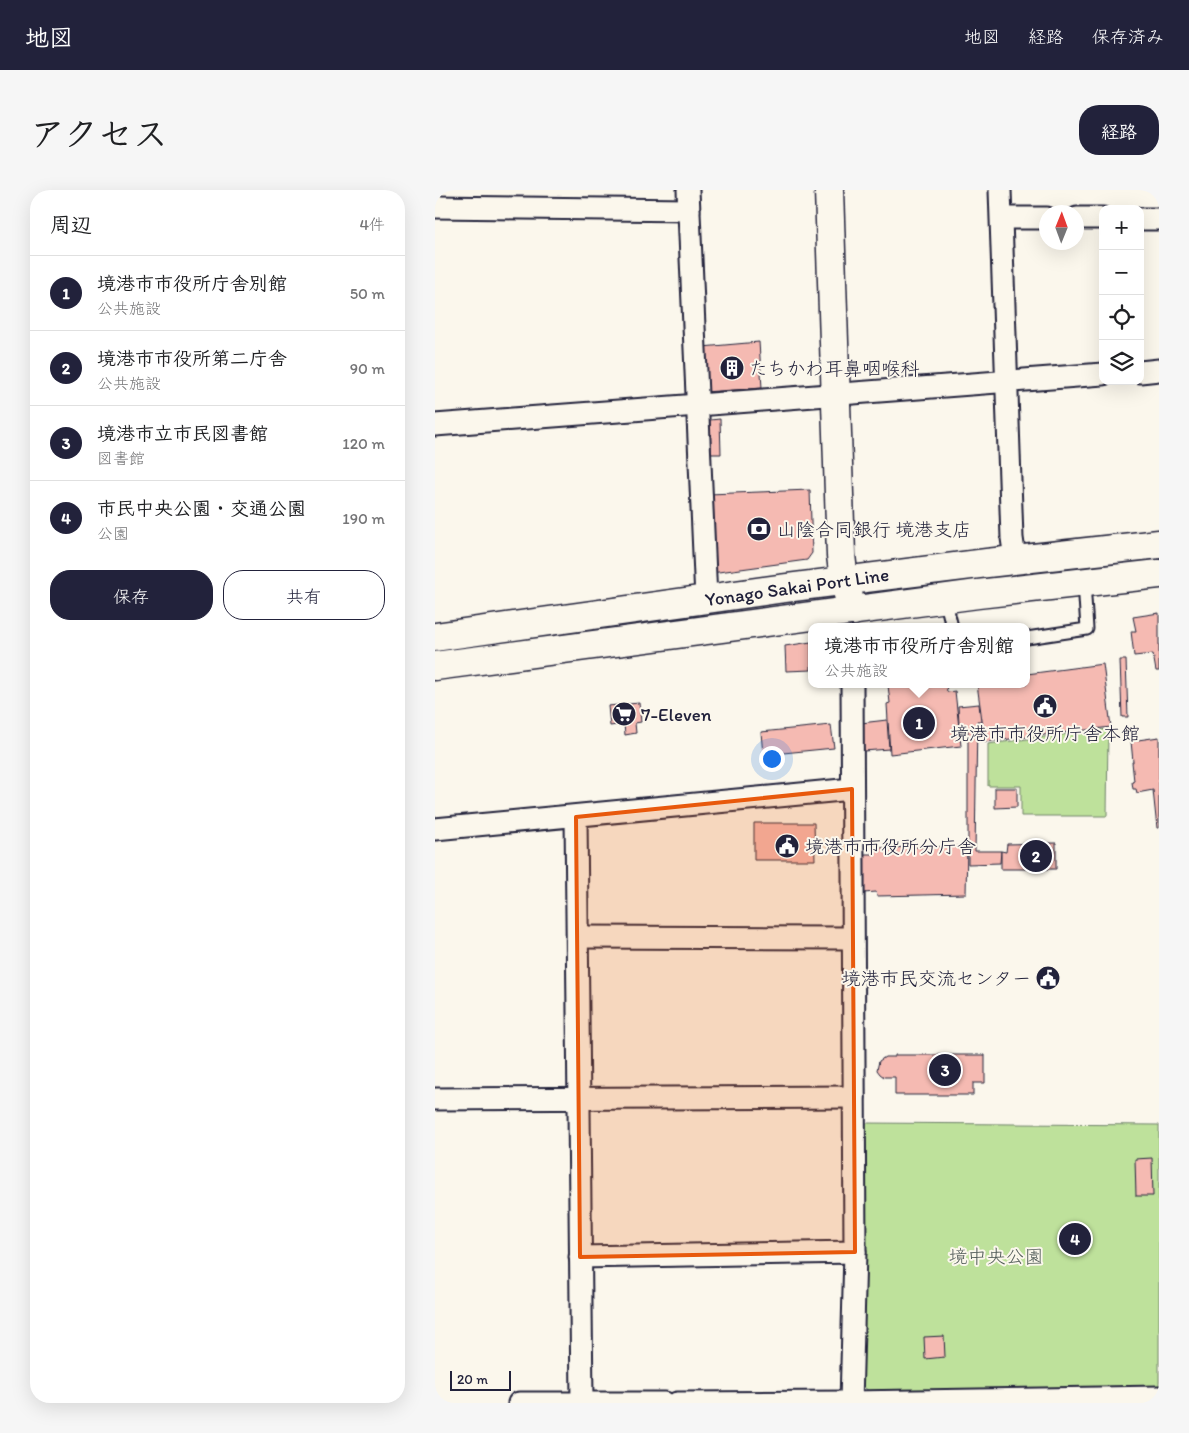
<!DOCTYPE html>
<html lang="ja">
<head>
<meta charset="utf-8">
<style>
	body { margin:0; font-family:Itim,"Klee One",sans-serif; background:#f6f6f6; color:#202124 }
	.controls { position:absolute; right:15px; top:15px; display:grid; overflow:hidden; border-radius:10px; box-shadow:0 5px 20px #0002 }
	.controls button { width:45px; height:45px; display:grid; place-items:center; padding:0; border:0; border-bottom:1px solid #e0e0e0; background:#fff; color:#202124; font:25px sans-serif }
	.compass { position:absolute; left:604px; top:15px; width:45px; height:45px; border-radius:50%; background:#fff; box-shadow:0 5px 20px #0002; rotate:1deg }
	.scale { position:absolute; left:15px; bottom:12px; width:61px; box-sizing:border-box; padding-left:5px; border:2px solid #22223b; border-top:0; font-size:14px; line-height:18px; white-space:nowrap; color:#22223b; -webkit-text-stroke:4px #fbf7ec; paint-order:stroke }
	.you { position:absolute; left:336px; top:568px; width:18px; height:18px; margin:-12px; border:4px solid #fff; border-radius:50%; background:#1a73e8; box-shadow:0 0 0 8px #1a73e833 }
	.badge { display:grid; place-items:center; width:32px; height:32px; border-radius:50%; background:#22223b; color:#fff; font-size:16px; font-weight:700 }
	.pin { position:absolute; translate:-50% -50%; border:2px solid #fff; box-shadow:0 1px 5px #0006 }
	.popup { position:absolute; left:373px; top:433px; width:222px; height:65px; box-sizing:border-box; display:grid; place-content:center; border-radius:10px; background:#fff; filter:drop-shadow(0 1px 4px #0005); font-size:16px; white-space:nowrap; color:#757577 }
	.popup b { font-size:19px; color:#202124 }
	.popup::after { content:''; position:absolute; left:50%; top:100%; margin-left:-10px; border:10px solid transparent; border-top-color:#fff }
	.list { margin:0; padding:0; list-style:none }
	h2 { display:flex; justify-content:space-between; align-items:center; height:65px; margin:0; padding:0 20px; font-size:21px }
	h2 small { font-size:16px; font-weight:400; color:#757577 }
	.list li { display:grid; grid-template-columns:32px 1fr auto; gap:15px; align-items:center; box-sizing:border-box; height:75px; padding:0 20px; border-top:1px solid #e0e0e0 }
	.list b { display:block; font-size:19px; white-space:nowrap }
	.list p { margin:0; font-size:16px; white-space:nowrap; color:#757577 }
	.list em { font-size:16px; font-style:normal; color:#757577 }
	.actions { display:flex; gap:10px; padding:15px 20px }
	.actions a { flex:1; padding:11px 0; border:1px solid #22223b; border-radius:20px; text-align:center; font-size:18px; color:#22223b }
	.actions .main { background:#22223b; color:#fff }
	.icon { flex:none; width:28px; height:28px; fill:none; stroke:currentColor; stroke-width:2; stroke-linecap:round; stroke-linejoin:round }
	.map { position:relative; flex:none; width:724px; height:1213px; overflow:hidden; border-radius:20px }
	header { display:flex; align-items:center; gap:30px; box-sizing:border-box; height:70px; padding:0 25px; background:#22223b; color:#fff }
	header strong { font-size:24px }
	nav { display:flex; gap:28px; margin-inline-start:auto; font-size:18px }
	.intro { display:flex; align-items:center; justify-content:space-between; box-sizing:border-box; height:120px; padding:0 30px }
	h1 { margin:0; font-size:35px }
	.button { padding:12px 22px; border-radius:20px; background:#22223b; color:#fff; font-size:18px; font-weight:700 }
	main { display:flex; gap:30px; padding:0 30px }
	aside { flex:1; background:#fff; border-radius:20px; box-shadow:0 5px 20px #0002 }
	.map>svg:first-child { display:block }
	.green { fill:#bee19b; stroke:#70826b }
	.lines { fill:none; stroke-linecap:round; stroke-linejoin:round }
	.stream { stroke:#6393a6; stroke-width:6 }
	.building { fill:#f5bab2; stroke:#22223b }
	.lane-casing { stroke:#22223b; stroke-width:15 }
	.street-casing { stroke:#22223b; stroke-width:25 }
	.secondary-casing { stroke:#22223b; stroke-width:31 }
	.primary-casing { stroke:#22223b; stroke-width:31 }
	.lane { stroke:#fbf7ec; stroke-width:11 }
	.street { stroke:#fbf7ec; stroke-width:21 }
	.secondary { stroke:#fbf7ec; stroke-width:28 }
	.primary { stroke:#fbf7ec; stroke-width:28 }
	.marked { fill:#e8590c; fill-opacity:0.2; stroke:#e8590c; stroke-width:4; stroke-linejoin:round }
	.labels { text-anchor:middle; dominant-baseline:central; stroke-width:4; stroke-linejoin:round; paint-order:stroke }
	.poi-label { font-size:19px; fill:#22223b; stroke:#fbf7ec; text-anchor:start }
	.street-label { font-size:19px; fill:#22223b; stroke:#fbf7ec }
	.park-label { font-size:19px; fill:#515b58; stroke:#fbf7ec }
</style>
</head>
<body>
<header>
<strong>地図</strong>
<nav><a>地図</a><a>経路</a><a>保存済み</a></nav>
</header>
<div class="intro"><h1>アクセス</h1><a class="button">経路</a></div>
<main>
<aside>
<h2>周辺<small>4件</small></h2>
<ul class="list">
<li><span class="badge">1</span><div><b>境港市市役所庁舎別館</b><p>公共施設</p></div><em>50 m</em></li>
<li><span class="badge">2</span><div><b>境港市市役所第二庁舎</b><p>公共施設</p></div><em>90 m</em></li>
<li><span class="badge">3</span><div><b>境港市立市民図書館</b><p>図書館</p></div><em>120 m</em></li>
<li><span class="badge">4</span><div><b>市民中央公園・交通公園</b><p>公園</p></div><em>190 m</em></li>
</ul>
<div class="actions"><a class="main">保存</a><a>共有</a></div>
</aside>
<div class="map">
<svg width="724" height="1213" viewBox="0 0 724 1213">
	<rect width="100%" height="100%" fill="#fbf7ec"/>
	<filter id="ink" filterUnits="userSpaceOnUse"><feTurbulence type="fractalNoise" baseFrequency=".02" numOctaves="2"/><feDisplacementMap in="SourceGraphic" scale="10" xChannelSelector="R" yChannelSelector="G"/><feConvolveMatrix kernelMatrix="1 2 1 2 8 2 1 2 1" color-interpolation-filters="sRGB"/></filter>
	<g filter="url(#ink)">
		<g class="green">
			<path d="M673 539 672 626H586V596H553V554Z"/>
			<path d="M429 933 724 935V1196L434 1201 426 1195Z"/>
		</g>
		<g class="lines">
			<path class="stream" d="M168 438 256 427"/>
		</g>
		<g class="building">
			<path d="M324 152 327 198 269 202 267 157Z"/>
			<path d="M285 229 286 264H276L275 230Z"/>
			<path d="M375 300 377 363 372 370 276 383 274 304Z"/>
			<path d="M724 423V481H721L718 464 699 466 696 441H701L698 427Z"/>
			<path d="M376 452V480L351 481 350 456Z"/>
			<path d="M685 470H691L693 527H687Z"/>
			<path d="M668 474 676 537 550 552 542 494H592V484Z"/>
			<path d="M464 494H511L512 502 520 501 526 556 455 564 452 514 455 513 453 495Z"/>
			<path d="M204 513 206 532 200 533 201 543 190 545 189 534 175 536 173 516Z"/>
			<path d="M544 514 546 531H542L540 661H566L565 673 533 674V540L527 533H524L523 516Z"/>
			<path d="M452 530 454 559 429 561 426 533Z"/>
			<path d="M396 535 399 558 328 565 326 542Z"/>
			<path d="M724 547V638H722L718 600 702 603 701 599H698L697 592 699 591 697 572H698L696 551Z"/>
			<path d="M560 598H582V617L560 618Z"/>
			<path d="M319 633H379L380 670H319Z"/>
			<path d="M621 653V679H566V661L571 662 572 654Z"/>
			<path d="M532 656 531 704 442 706 441 702 429 703V664H440V658Z"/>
			<path d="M460 865H550V893H538V905H460V887H449L445 884 442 880 444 871 450 867H460Z"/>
			<path d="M717 968 718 1006H701L700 969Z"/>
			<path d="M509 1146 510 1167 490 1169 489 1147Z"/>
		</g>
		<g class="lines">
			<defs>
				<g id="lane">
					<path d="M510 408 517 437"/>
					<path d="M592 448 652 439 649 392"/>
				</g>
				<g id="street">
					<path d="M253 0 271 409"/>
					<path d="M565 0 577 348 580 369"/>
					<path d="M0 17 254 20"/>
					<path d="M567 28H612"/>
					<path d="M642 28H668"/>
					<path d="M705 29H724"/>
					<path d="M705 182 724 180"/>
					<path d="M0 235 668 184"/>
					<path d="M141 627 147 1212"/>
					<path d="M0 639 417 599"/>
					<path d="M143 747 417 748"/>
					<path d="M0 909 419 907"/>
					<path d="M145 1067 420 1062"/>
					<path d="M84 1213H230"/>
					<path d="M242 1213 416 1212 724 1207"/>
					<path d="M416 1213 420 1062 417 494"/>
				</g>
				<path id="secondary" d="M394 0 406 365 409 391 418 421"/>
				<g id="primary">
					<path d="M0 447 343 399 552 373 724 354"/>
					<path d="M0 476 543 404 724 384"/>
				</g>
			</defs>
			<use href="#lane" class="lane-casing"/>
			<use href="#street" class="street-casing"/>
			<use href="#secondary" class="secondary-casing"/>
			<use href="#primary" class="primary-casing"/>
			<use href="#lane" class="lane"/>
			<use href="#street" class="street"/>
			<use href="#secondary" class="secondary"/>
			<use href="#primary" class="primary"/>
		</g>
	</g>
	<path class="marked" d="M417 599 420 1062 145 1067 141 627Z"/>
	<defs>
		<symbol id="building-disc" viewBox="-11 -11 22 22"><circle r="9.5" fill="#22223b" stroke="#fbf7ec"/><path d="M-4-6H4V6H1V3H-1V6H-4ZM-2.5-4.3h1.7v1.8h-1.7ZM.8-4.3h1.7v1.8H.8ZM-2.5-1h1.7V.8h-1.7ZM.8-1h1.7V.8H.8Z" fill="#fff"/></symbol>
		<symbol id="bank-disc" viewBox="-11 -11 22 22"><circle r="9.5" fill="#22223b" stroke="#fbf7ec"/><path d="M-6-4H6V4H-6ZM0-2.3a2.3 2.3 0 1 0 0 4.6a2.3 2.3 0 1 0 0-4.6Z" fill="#fff"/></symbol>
		<symbol id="civic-disc" viewBox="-11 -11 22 22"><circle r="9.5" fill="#22223b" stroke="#fbf7ec"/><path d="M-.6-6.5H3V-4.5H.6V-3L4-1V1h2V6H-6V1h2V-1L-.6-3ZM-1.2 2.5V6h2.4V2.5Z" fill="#fff"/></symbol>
		<symbol id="supermarket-disc" viewBox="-11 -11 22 22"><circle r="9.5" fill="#22223b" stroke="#fbf7ec"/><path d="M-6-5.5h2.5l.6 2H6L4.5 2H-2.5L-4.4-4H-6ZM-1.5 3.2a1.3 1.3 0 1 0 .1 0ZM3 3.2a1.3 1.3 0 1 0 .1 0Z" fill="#fff"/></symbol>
	</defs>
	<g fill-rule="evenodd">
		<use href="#building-disc" x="283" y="164" width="28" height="28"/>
		<use href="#bank-disc" x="310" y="325" width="28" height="28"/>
		<use href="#civic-disc" x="596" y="502" width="28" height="28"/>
		<use href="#supermarket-disc" x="175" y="510" width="28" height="28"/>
		<use href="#civic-disc" x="338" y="642" width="28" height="28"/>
		<use href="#civic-disc" x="599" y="774" width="28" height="28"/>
	</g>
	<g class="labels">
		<g class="poi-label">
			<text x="314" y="178">たちかわ耳鼻咽喉科</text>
			<text x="342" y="339">山陰合同銀行 境港支店</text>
			<text x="206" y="524">7-Eleven</text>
			<text x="610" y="543" text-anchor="middle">境港市市役所庁舎本館</text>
			<text x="370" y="656">境港市市役所分庁舎</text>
			<text x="596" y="788" text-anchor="end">境港市民交流センター</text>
		</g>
		<g class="street-label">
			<text transform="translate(362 397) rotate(-8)">Yonago Sakai Port Line</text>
		</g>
		<g class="park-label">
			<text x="561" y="1066">境中央公園</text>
		</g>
	</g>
</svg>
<div class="controls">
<button>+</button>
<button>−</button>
<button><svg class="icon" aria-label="locate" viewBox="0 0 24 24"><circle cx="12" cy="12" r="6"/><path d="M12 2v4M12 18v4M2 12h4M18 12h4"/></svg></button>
<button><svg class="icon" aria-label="layers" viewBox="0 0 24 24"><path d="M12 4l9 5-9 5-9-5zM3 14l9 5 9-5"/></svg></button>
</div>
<svg class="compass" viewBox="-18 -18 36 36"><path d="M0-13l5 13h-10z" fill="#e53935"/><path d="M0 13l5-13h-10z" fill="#757577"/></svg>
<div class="scale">20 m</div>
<div class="you"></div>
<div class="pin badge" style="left:484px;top:533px">1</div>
<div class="popup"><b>境港市市役所庁舎別館</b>公共施設</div>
<div class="pin badge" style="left:601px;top:666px">2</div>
<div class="pin badge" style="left:510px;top:880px">3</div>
<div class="pin badge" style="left:640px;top:1049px">4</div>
</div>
</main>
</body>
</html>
